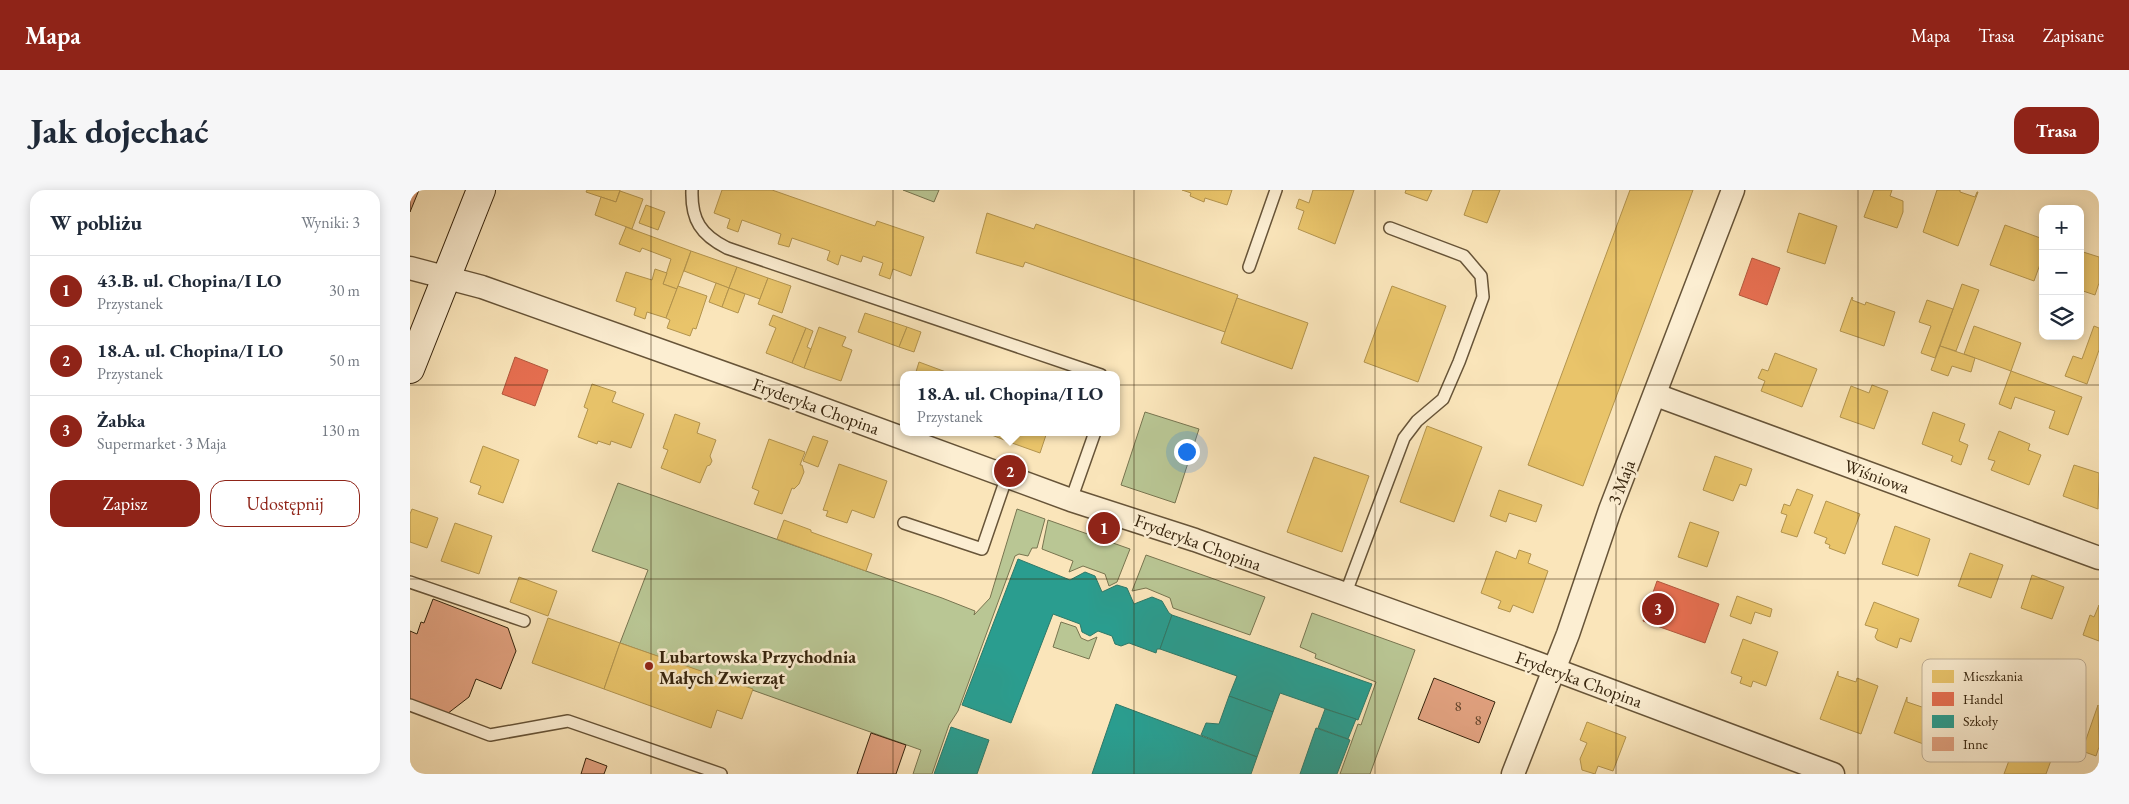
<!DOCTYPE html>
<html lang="pl">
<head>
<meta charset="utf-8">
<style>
	body { margin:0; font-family:"EB Garamond",serif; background:#f6f6f7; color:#1f2937 }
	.controls { position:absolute; right:15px; top:15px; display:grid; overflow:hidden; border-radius:10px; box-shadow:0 2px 12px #0003 }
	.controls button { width:45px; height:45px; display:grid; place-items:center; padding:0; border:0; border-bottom:1px solid #e0e1e3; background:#fff; color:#1f2937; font:25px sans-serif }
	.you { position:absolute; left:776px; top:261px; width:18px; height:18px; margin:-12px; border:4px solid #fff; border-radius:50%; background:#1a73e8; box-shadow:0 0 0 8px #1a73e833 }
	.badge { display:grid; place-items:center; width:32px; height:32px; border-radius:50%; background:#8f2418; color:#fff; font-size:16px; font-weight:700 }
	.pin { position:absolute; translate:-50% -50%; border:2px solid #fff; box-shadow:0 1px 5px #0006 }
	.popup { position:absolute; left:490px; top:181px; width:220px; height:65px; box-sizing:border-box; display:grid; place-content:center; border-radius:10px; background:#fff; filter:drop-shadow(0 1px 4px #0005); font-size:16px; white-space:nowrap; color:#747a83 }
	.popup b { font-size:19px; color:#1f2937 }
	.popup::after { content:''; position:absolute; left:50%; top:100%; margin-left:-10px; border:10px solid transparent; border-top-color:#fff }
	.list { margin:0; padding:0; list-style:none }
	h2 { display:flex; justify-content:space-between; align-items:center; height:65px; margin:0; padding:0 20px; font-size:21px }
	h2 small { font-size:16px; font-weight:400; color:#747a83 }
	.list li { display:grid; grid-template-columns:32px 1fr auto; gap:15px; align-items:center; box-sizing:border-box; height:70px; padding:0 20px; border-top:1px solid #e0e1e3 }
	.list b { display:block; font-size:19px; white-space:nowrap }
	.list p { margin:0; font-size:16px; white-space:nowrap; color:#747a83 }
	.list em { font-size:16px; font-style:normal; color:#747a83 }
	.actions { display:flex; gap:10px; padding:15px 20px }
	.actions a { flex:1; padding:11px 0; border:1px solid #8f2418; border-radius:15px; text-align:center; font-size:18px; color:#8f2418 }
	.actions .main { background:#8f2418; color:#fff }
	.icon { flex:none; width:28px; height:28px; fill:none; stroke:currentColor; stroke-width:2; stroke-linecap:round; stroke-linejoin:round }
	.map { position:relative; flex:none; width:1689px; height:584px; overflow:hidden; border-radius:15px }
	header { display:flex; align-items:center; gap:30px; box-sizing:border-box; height:70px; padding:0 25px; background:#8f2418; color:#fff }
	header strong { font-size:24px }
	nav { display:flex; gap:28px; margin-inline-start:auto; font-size:18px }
	.intro { display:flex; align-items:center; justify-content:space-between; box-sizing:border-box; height:120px; padding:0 30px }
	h1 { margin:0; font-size:35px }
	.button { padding:12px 22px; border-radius:15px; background:#8f2418; color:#fff; font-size:18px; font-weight:700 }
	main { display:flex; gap:30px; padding:0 30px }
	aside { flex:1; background:#fff; border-radius:15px; box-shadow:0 2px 12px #0003 }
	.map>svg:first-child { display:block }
	.green { fill:#b9c694; stroke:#787550 }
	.homes { fill:#e9c46a; stroke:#b3944e }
	.shops { fill:#e76f51; stroke:#b2583d }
	.schools { fill:#2a9d8f; stroke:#2e7968 }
	.building { fill:#e1a17f; stroke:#36240d }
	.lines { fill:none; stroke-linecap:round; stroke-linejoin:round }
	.service-casing { stroke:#675438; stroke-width:14 }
	.minor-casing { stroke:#675438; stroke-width:25 }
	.secondary-casing { stroke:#36240d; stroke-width:30 }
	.service { stroke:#fceed2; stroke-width:11 }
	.minor { stroke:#fceed2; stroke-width:22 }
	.secondary { stroke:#fceed2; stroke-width:28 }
	.grid { fill:none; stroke:#36240d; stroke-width:1; stroke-opacity:0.55 }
	.poi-dot { fill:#8f2418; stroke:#fceed2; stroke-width:2 }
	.labels { text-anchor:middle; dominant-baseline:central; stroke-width:5; stroke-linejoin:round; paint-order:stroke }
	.number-label { font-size:15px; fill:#61432a }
	.street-label { font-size:18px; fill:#36240d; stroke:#fceed2 }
	.poi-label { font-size:18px; font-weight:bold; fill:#36240d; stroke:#fceed2; text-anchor:start }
	.key { fill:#fceed2; stroke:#c1b197; stroke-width:1 }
	.key-label { font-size:14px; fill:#36240d }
</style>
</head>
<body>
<header>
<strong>Mapa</strong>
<nav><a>Mapa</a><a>Trasa</a><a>Zapisane</a></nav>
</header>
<div class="intro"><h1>Jak dojechać</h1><a class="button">Trasa</a></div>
<main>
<aside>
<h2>W pobliżu<small>Wyniki: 3</small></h2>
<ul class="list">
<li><span class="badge">1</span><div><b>43.B. ul. Chopina/I LO</b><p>Przystanek</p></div><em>30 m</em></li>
<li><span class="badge">2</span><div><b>18.A. ul. Chopina/I LO</b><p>Przystanek</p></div><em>50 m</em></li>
<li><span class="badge">3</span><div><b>Żabka</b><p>Supermarket · 3 Maja</p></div><em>130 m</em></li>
</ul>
<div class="actions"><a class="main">Zapisz</a><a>Udostępnij</a></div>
</aside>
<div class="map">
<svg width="1689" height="584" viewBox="0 0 1689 584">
	<rect width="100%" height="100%" fill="#fae5ba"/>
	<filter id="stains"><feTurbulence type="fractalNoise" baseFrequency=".004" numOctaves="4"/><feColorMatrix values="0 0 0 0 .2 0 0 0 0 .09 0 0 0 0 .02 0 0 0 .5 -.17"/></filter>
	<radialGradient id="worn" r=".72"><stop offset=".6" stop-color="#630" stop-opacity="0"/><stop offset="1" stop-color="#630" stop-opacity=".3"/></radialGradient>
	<g class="green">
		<path d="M493 0H529L524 12Z"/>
		<path d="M735 222 789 239 765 313 711 295Z"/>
		<path d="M208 293 532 408 565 421 564 425 580 408 607 319 635 329 627 358H622L618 366 609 364 605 366 548 521 539 535 522 584H503L511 560 210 453 238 380 182 361Z"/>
		<path d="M638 330 720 359 707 392 699 396 695 384 673 376 659 382 663 371 632 359Z"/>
		<path d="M736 365 855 407 840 445 763 418 760 408 736 398 722 401Z"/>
		<path d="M902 423 1005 460 960 584H930L948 534 951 535 966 492 905 468 906 464 890 457Z"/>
		<path d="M651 432 666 437 671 448 678 451 687 447 679 469 643 457Z"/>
	</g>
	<g class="homes">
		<path d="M177 0H210L206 12 176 2Z"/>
		<path d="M312 0H362L465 36 467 31 514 47 501 86 483 79 480 89 469 85 473 73 453 66 451 72 431 65 428 75 417 70 420 61 382 48 379 57 368 54 371 44 332 30 328 42 317 38 320 29 304 23Z"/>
		<path d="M772 0H822L817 15 795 8 794 12 780 6 781 3Z"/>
		<path d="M903 0H944L925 54 888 39 894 21 886 18 889 9 899 13Z"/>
		<path d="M996 0H1022L1017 11 995 3Z"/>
		<path d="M1063 0H1090L1077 33 1054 25Z"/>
		<path d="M1220 0H1283L1173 296 1118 275Z"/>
		<path d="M1464 0H1482L1480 6 1493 11V22L1487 38 1454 27Z"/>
		<path d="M1527 0H1550V2L1565 7 1567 2H1568L1548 56 1513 42Z"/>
		<path d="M210 1 233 9 222 39 185 25 191 7 206 12Z"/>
		<path d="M236 15 255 22 248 40 229 33Z"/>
		<path d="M577 23 624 39 626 34 828 105 815 142 615 72 613 77 566 63Z"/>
		<path d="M1389 23 1427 36 1415 74 1377 62Z"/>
		<path d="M1595 35 1633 49V66L1624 91 1580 75Z"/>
		<path d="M216 37 281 61 267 99 253 94 261 69 232 58 230 62 209 54Z"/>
		<path d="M281 61 327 77 319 98 274 81Z"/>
		<path d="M1670 61 1689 67V93L1685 105 1670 100Z"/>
		<path d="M327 77 358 88 350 109 319 98Z"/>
		<path d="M245 79 257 83 253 94 267 99 256 128 237 122 235 129 224 125 226 118 206 111 216 82 242 90Z"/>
		<path d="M358 88 381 96 372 123 348 114Z"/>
		<path d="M306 93 319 98 312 117 299 112Z"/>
		<path d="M1552 94 1569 100 1546 161 1530 156Z"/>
		<path d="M268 96 297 106 286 139 283 138 280 146 257 138 260 130 256 128Z"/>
		<path d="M982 96 1036 116 1008 192 954 172Z"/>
		<path d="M319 98 335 104 328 123 312 117Z"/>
		<path d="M1442 107 1443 108 1442 110 1455 115 1456 112 1485 122 1474 156 1430 141Z"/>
		<path d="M827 108 898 133 882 179 811 153Z"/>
		<path d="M1517 110 1543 119 1525 168 1511 163 1521 136 1509 132Z"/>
		<path d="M455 123 497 137 489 157 448 142Z"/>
		<path d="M363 125 396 138 382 173 356 163 366 138 359 135Z"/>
		<path d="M1564 136 1611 153 1601 181 1554 164Z"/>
		<path d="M1684 136 1689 138V160L1677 194 1655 186 1663 166 1672 169Z"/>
		<path d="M409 137 436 147 432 156 442 160 431 191 394 178Z"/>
		<path d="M497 137 511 142 504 162 489 157Z"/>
		<path d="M396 138 403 141 397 157 401 159 394 178 382 173Z"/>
		<path d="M1530 156 1565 168 1561 182 1542 176 1538 186 1521 180Z"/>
		<path d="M1365 163 1407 179 1392 217 1351 201 1355 191 1348 188 1352 179 1358 181Z"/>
		<path d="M509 172 544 185H505Z"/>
		<path d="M1601 181 1672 207 1658 245 1639 238 1645 221 1605 207 1601 219 1589 214Z"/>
		<path d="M182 194 206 202 202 212 234 224 221 258 201 251 200 255 188 251 187 254 168 247 178 219 174 217Z"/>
		<path d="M1462 195 1478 201 1464 239 1430 227 1441 196 1459 203Z"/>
		<path d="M1523 222 1555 234 1549 251 1558 255 1551 275 1541 271 1543 266 1512 254Z"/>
		<path d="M265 224 290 233 287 243 306 250 300 266 302 271 300 275 297 276 290 293 251 278 258 260 253 258Z"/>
		<path d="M1017 236 1072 257 1044 332 990 312Z"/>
		<path d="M1589 241 1620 254 1618 260 1631 265 1619 295 1581 280 1585 271 1578 269Z"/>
		<path d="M574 242H606L602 253Z"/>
		<path d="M606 242H637L630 263 602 253Z"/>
		<path d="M403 246 418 251 408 277 393 271Z"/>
		<path d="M359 249 395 262 390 275H392L394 282 389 294 384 299 382 298 372 324 344 314 349 301 342 298Z"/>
		<path d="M73 256 109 270 93 313 68 304 71 296 60 292Z"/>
		<path d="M1305 266 1342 279 1336 296 1330 294 1323 311 1293 300Z"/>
		<path d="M904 267 959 286 932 362 877 342Z"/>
		<path d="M429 274 477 291 464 328 442 320 437 333 416 326 418 321 413 320Z"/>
		<path d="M1664 275 1689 283 1688 319 1653 306Z"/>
		<path d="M1387 299 1403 305 1387 347 1371 342 1377 325 1371 323 1374 314 1380 316Z"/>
		<path d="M1089 300 1132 315 1126 332 1099 323 1096 332 1080 326Z"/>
		<path d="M1416 311 1450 324 1435 364 1419 358 1420 355 1415 353 1417 348 1404 343Z"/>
		<path d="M2 319 28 328 17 358 0 352V324Z"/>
		<path d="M374 330 401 340V342L462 364 456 381 367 349Z"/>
		<path d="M1280 332 1309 342 1297 377 1268 367Z"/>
		<path d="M45 333 82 346 69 384 31 371Z"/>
		<path d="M1485 336 1520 349 1508 386 1472 374Z"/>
		<path d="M1109 360 1121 364 1118 373 1138 381 1123 423 1103 415 1100 422 1088 418 1091 411 1071 403 1086 361 1106 369Z"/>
		<path d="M1560 363 1593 375 1581 408 1548 396Z"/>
		<path d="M1622 385 1654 397 1642 429 1611 418Z"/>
		<path d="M109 387 147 401 138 426 100 412Z"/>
		<path d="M1327 406 1362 419 1360 427 1345 422 1341 434 1320 426Z"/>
		<path d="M1464 412 1509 429 1501 452 1490 448 1487 458 1467 450 1465 447 1468 439 1455 435Z"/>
		<path d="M1689 415V451L1673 445 1680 425 1684 427Z"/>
		<path d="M138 428 210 453 194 499 122 473Z"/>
		<path d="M1333 449 1368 462 1356 496 1343 491 1341 497 1330 493 1332 487 1321 483Z"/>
		<path d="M210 453 343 499 332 529 307 520 301 538 194 499Z"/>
		<path d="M1428 481V486L1446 492 1447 488 1468 496 1451 544 1410 529Z"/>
		<path d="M1497 507V512L1515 518 1517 514 1538 522 1524 558 1484 543Z"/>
		<path d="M1688 515 1689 557 1686 566 1672 561Z"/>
		<path d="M1177 532 1216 547 1203 581 1188 576 1185 584 1172 580 1170 569 1177 553 1170 550Z"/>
		<path d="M1610 541 1647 554 1636 584H1594Z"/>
	</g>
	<g class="shops">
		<path d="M1342 68 1370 78 1357 115 1329 105Z"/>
		<path d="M105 167 138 180 125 216 92 204Z"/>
		<path d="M1247 391 1309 414 1295 453 1233 431Z"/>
	</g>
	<g class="schools">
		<path d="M608 369 660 390 675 382 685 386 692 402 707 395 717 398 724 414 742 407 752 411 759 423 762 425 750 459H747L746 463 719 453 711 456 705 454 702 446 688 441 680 446 672 442 670 434 643 424 601 533 552 515Z"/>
		<path d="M762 425 962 494 948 530 870 503 863 522 819 506 827 486 750 459Z"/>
		<path d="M819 506 863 522 847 567 791 545 796 533 809 534Z"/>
		<path d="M706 514 847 567 841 584H682Z"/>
		<path d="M915 519 946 529 938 549 908 538Z"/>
		<path d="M541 537 579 550 567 584H524Z"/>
		<path d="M906 538 940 550 927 584H890Z"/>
	</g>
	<g class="building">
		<path d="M0 0H9L0 22Z"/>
		<path d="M23 409 98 438 106 461 91 499 66 489 59 507 37 524 0 509V441L7 444 11 432 14 433Z"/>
		<path d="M1024 488 1085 512 1069 553 1008 529Z"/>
		<path d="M461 543 496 555 486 584H447Z"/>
		<path d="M176 568 197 576 194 584H171Z"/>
	</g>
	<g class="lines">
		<defs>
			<g id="service">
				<path d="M282 0C281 30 291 45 317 58L691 185"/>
				<path d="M839 77 866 0"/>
				<path d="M661 310 685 242"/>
				<path d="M494 333 572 359 597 286"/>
				<path d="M0 392 114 431"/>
				<path d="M935 405 994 248 1007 231 1033 209 1049 172 1073 107 1071 86 1054 66 980 38"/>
				<path d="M0 515 80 545 158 531 311 584"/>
			</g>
			<g id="minor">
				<path d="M0 78 72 97 367 202 661 310 785 350 1127 473 1423 584"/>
				<path d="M1246 205 1689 368"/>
				<path d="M1103 584 1158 444 1200 320 1323 0"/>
			</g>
			<path id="secondary" d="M0 179 71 0"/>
		</defs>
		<use href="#service" class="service-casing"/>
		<use href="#minor" class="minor-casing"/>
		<use href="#secondary" class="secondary-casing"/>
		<use href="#service" class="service"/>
		<use href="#minor" class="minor"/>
		<use href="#secondary" class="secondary"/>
	</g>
	<path class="grid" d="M241 0V584M483 0V584M724 0V584M965 0V584M1206 0V584M1448 0V584M0 195H1689M0 389H1689"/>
	<circle class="poi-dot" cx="239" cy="476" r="5"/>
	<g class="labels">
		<g class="number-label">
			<text x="1048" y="515">8</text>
			<text x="1068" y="529">8</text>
		</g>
		<g class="street-label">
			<text transform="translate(406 216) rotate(20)">Fryderyka Chopina</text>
			<text transform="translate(1467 286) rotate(20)">Wiśniowa</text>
			<text transform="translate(1211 292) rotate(-69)">3 Maja</text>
			<text transform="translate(788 352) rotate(20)">Fryderyka Chopina</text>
			<text transform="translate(1169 489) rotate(20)">Fryderyka Chopina</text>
		</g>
		<g class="poi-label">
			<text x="249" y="466">Lubartowska Przychodnia<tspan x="249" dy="21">Małych Zwierząt</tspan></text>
		</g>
	</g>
	<rect x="1512" y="469" width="164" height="103" rx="8" class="key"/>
	<rect x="1522" y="480" width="22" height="13" fill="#e9c46a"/>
	<rect x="1522" y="502" width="22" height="14" fill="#e76f51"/>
	<rect x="1522" y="525" width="22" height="13" fill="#2a9d8f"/>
	<rect x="1522" y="547" width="22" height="14" fill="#e1a17f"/>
	<g class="key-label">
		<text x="1553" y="491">Mieszkania</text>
		<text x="1553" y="514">Handel</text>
		<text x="1553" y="536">Szkoły</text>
		<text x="1553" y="559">Inne</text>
	</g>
	<rect width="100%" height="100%" filter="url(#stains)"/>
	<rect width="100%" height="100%" fill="url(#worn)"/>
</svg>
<div class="controls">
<button>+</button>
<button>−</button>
<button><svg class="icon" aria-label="layers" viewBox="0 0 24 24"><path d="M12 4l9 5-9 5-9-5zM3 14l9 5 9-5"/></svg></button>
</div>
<div class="you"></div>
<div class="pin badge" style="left:694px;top:338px">1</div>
<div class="pin badge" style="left:600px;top:281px">2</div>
<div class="popup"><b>18.A. ul. Chopina/I LO</b>Przystanek</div>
<div class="pin badge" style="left:1248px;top:419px">3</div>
</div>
</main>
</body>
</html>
